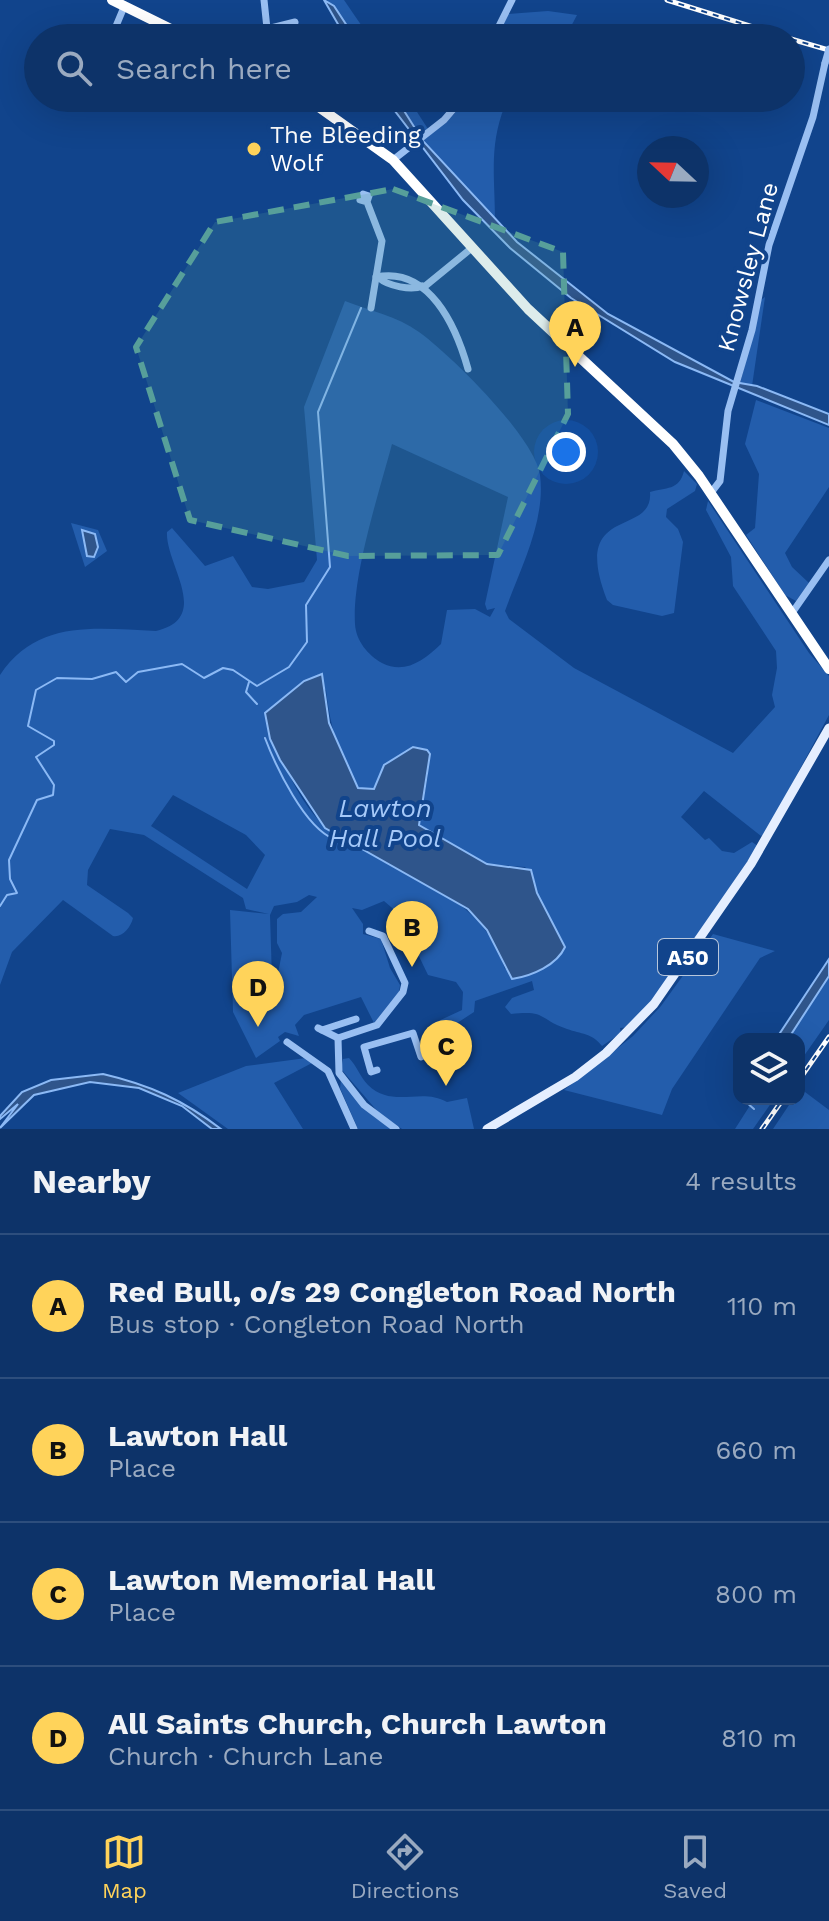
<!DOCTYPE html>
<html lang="en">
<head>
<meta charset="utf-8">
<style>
	body { margin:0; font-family:"Work Sans",sans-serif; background:#1b3f71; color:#f1f3f6 }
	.controls { position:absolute; right:24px; bottom:24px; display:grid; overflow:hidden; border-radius:16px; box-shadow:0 8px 32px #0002 }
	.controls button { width:72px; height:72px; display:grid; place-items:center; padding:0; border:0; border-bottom:2px solid #2d4e7d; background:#0d3369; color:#f1f3f6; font:40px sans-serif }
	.compass { position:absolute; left:637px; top:136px; width:72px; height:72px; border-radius:50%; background:#0d3369; box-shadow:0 8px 32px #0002; rotate:292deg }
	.you { position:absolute; left:566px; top:452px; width:28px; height:28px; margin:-20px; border:6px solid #fff; border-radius:50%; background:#1a73e8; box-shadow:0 0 0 12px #1a73e833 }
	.badge { display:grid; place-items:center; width:52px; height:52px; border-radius:50%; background:#ffd35a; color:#111; font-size:26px; font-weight:700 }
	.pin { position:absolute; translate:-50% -66px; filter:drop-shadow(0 2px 4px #0008) }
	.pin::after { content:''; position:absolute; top:42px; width:28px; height:24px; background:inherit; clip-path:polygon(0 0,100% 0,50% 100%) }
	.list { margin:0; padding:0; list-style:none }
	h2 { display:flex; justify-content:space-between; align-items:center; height:104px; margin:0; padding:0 32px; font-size:34px }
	h2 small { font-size:26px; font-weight:400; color:#9aaac0 }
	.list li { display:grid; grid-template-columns:52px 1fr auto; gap:24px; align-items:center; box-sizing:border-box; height:144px; padding:0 32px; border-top:2px solid #2d4e7d }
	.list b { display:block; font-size:30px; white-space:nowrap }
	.list p { margin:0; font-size:26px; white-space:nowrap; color:#9aaac0 }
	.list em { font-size:26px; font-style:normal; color:#9aaac0 }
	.icon { flex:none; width:44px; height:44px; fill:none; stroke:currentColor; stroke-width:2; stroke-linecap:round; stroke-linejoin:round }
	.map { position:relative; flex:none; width:829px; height:1129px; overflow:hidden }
	.search { position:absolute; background:#0d3369; box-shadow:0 8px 32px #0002; left:24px; right:24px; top:24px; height:88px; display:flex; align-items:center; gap:20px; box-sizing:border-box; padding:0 28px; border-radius:44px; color:#9aaac0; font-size:30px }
	.sheet { height:680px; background:#0d3369 }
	nav { display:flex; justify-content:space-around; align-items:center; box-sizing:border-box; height:112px; border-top:2px solid #2d4e7d; background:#0d3369; font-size:22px; color:#9aaac0 }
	nav a { display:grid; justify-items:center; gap:4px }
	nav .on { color:#ffd35a }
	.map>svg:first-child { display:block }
	.green { fill:#235dac; fill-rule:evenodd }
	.water { fill:#2f558b; stroke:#8bb9f5; stroke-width:2 }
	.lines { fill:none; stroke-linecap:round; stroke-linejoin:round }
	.stream { stroke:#8bb9f5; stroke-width:2 }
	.minor { stroke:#99bff2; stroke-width:7 }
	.major { stroke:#e4eeff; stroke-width:9 }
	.highway { stroke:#fff; stroke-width:10 }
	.rail-casing { stroke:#fff; stroke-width:5 }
	.rail { stroke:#11448c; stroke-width:2; stroke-dasharray:6; stroke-linecap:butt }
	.minor-bridge { stroke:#99bff2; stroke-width:7 }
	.marked { fill:#579f9a; fill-opacity:0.2; stroke:#579f9a; stroke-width:6; stroke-dasharray:16 10; stroke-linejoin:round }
	.poi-dot { fill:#ffd35a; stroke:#11448c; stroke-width:3 }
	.labels { text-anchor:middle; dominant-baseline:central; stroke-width:8; stroke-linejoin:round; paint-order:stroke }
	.shield { fill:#11448c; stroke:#b8c7dc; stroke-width:2 }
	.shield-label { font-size:22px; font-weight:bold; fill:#fff }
	.poi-label { font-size:24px; fill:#fff; stroke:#11448c; text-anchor:start }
	.street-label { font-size:24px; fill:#fff; stroke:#11448c }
	.water-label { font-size:26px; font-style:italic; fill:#a5c9f9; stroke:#11448c }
</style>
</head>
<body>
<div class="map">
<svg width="829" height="1129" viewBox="0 0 829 1129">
	<rect width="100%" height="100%" fill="#11448c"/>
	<g class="green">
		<path d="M327 0H344L370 38H355Z"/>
		<path d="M548 11 577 15 565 38H496L508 14Z"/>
		<path d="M396 98H408L428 129 420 136Z"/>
		<path d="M466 98H508C488 143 495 173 495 219L423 141 454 114Z"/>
		<path d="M765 297 752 386 740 384 761 300Z"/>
		<path d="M345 301C370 311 397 316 419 332 451 355 535 438 540 475 546 521 520 569 505 611L509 619 574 668 733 753 775 707 772 695 777 668 776 651 733 586 731 557 706 510 708 501 809 653 829 676V715L765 834 761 836 704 791 681 817 705 840 709 838 722 851 734 853 752 842 758 846 654 998 629 1027 620 1028 621 1033 602 1046C592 1033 581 1034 567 1029 538 1019 547 1010 511 1014L505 1007 512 998 534 990 532 981 475 1001 474 1012 448 1029 447 1046 460 1068 446 1071 442 1046 433 1042 432 1024 462 1010 463 992 456 982 428 975 398 913 384 901 362 910 352 908 363 924V934L381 939 390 968 400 985 399 992 374 1023 361 997 304 1015 295 1025 299 1036 285 1032 278 1037 280 1041 256 1058 233 1012 230 910 269 914 246 909 243 898 144 835 110 829 88 870 87 885 128 913 133 918C131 927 122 938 113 936L63 900 12 952 0 985V675C38 618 98 629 156 631 213 618 165 564 167 532L172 528 205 566 233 556 252 587 268 589 304 582 317 560 304 407ZM392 444 508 497 485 604 487 610 495 608 490 617 475 609 447 610 441 644C424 660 405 675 382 663 368 655 356 641 355 624 352 575 379 493 392 444ZM304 681 326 690C329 719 340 770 362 791L374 789 384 765 413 747 427 750 428 775 419 825 487 864 525 867 533 875 537 893 565 946 505 969C485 901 417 880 361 847 351 842 338 837 329 830 294 800 281 755 265 714ZM173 795 246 835 265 855 247 889 151 826ZM309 895 317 897 301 912 283 914 277 919V943L282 953 277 978 272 979 270 915 274 906 297 902Z"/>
		<path d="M756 400 829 428V487L785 553 792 567 809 583 796 601 785 595 746 535 755 528 759 474 745 444Z"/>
		<path d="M684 471 697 484 695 491 667 509 666 517 678 529 683 542 674 613 662 616 613 605 607 600C569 503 654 538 650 492 666 487 679 491 684 471Z"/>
		<path d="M71 523 98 530 107 551 85 567Z"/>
		<path d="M713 934 775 951 760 958 672 1089 662 1115 564 1090 633 1036 661 1006Z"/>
		<path d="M829 976V1020L799 1063V1039H788Z"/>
		<path d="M306 1058 312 1063 274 1083 303 1129H228L178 1093 246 1066Z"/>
		<path d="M349 1058C357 1066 360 1077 368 1085 393 1109 421 1087 447 1102L467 1098 474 1129H402L379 1113 341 1069 343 1059Z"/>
		<path d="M341 1080 373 1116 392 1129H358L340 1088Z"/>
		<path d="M801 1089 829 1110V1129H773L793 1099H799Z"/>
		<path d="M749 1099H774L753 1129H735L749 1107Z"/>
	</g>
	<g class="water">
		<path d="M324 0 334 6 355 38H346Z"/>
		<path d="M385 98H396L423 141 517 242 608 314 734 382 757 386 829 414V425L675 362 571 298 510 248 463 200Z"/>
		<path d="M82 530 95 534 98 547 94 557 87 556Z"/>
		<path d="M322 674 329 723 358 788 374 789 384 765 413 747 427 750 430 754 419 825 487 864 531 870 537 893 565 947C557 965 532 976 512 979L487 930 468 909 325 828 280 760 270 739 265 713 304 681Z"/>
		<path d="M829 959V976L790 1036 776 1039Z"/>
		<path d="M103 1074C150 1085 183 1100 221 1129H212L182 1106 139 1088 90 1082 34 1095 0 1128 18 1104 0 1119V1116L22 1092 51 1080Z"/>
	</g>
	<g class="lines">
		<g class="stream">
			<path d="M249 682 246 692 257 704"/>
			<path d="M265 738C276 767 305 828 334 839"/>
			<path d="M0 906 7 895 17 893 10 879 9 860 37 800 53 795 54 785 36 757 54 745V741L28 726 36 690 57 678 92 679 116 672 126 682 138 672 182 664 204 678 223 668 233 670 257 686 289 667 307 642 306 605 330 567 318 412 361 308"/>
			<path d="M746 1102 754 1109"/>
		</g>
		<g class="minor">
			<path d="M264 0 268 38"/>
			<path d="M267 29 295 22"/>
			<path d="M111 38 124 7"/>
			<path d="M493 38 512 0"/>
			<path d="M393 160 444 120 463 98"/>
			<path d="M367 202 360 200 363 194 369 196 367 202 382 241 371 308"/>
			<path d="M376 277C429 266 456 326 468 369"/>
			<path d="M379 278C388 286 412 291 422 286"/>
			<path d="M424 287 473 247"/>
			<path d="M710 494 720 481 728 411 752 330 769 245 813 117 825 63"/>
			<path d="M792 613 829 560"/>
			<path d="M318 1028 338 1038 377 1025 403 992 405 983 383 936 369 931"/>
			<path d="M322 1030 356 1019"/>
			<path d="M338 1038 339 1073 364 1105 396 1129"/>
			<path d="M287 1042 328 1071 354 1129"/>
			<path d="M377 1070 371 1072 364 1047 413 1033 421 1057"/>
		</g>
		<path class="major" d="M487 1129 575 1077 606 1053 654 1004 751 864 829 728"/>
		<g class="highway">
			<path d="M112 0 189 38"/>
			<path d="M306 98 393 160 528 309 673 444 699 476 829 669"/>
		</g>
		<defs>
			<g id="rail">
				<path d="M667 0 788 38"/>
				<path d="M791 39 829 50"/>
				<path d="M799 1080 829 1037"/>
				<path d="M762 1129 783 1099"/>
			</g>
		</defs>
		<use href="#rail" class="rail-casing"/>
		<use href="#rail" class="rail"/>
		<path class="minor-bridge" d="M825 63 829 49"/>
	</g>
	<path class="marked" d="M393 189 563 252 568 414 498 555 348 556 190 520 136 347 215 222Z"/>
	<circle class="poi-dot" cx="254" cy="149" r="8"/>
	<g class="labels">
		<rect class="shield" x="658" y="939" width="60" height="36" rx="6"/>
		<g class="shield-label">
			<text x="688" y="957">A50</text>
		</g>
		<g class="poi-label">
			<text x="270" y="135">The Bleeding<tspan x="270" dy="28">Wolf</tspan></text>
		</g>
		<g class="street-label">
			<text transform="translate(748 267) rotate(-75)">Knowsley Lane</text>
		</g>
		<g class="water-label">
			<text x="385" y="808">Lawton<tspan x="385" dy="30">Hall Pool</tspan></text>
		</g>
	</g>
</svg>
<div class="controls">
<button><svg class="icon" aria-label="layers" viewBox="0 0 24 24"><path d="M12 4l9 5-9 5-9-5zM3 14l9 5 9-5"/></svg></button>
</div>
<svg class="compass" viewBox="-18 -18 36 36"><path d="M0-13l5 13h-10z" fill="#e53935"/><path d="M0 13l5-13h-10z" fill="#9aaac0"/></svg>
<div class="you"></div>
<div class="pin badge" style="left:575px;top:367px">A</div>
<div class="pin badge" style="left:412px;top:967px">B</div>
<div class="pin badge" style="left:446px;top:1086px">C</div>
<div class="pin badge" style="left:258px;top:1027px">D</div>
<div class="search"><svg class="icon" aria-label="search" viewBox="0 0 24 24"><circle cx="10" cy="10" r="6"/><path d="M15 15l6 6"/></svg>Search here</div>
</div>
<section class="sheet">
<h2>Nearby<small>4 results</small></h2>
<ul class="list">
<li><span class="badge">A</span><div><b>Red Bull, o/s 29 Congleton Road North</b><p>Bus stop · Congleton Road North</p></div><em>110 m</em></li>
<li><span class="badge">B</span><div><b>Lawton Hall</b><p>Place</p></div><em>660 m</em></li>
<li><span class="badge">C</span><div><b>Lawton Memorial Hall</b><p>Place</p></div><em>800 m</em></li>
<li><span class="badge">D</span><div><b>All Saints Church, Church Lawton</b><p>Church · Church Lane</p></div><em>810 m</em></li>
</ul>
</section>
<nav>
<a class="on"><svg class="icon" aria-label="map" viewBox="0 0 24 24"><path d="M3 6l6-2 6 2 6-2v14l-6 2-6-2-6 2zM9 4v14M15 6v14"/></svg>Map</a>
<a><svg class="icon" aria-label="directions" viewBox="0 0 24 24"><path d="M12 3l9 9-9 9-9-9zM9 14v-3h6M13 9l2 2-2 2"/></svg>Directions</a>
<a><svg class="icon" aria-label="saved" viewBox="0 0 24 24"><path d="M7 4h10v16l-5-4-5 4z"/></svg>Saved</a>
</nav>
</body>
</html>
